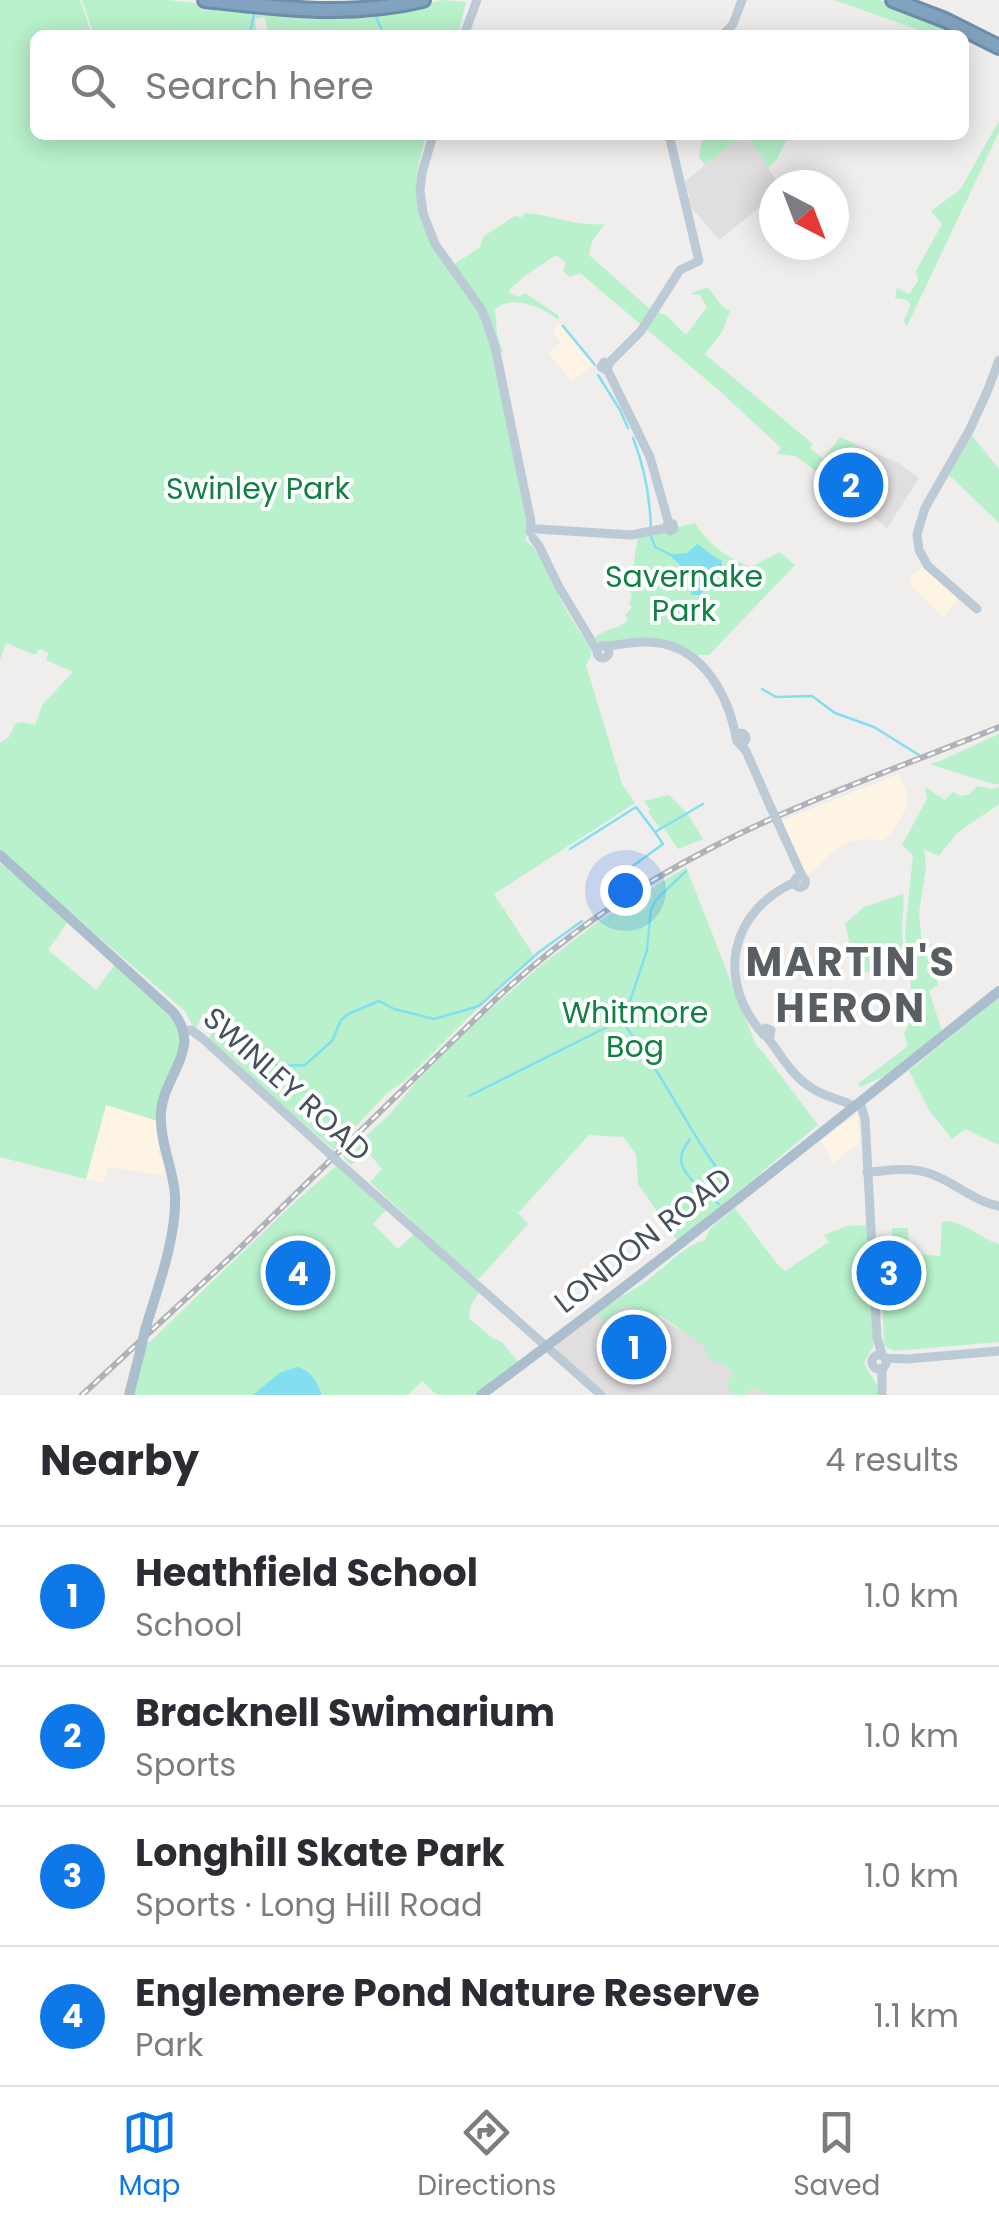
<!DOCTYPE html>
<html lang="en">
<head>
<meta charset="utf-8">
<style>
	body { margin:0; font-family:Poppins,sans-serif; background:#f7f7f7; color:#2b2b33 }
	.compass { position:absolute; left:759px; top:170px; width:90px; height:90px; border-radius:50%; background:#fff; box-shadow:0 5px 25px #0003; rotate:138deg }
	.you { position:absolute; left:625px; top:890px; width:35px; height:35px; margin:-25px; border:8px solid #fff; border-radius:50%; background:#1a73e8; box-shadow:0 0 0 15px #1a73e833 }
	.badge { display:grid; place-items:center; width:65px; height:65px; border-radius:50%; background:#0f78e8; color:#fff; font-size:32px; font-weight:700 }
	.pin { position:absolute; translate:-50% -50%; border:5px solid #fff; box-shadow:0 2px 10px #0006 }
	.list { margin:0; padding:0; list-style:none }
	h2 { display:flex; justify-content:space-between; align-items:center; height:130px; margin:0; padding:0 40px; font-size:42px }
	h2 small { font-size:32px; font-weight:400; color:#7c7c81 }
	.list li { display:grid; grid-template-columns:65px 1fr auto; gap:30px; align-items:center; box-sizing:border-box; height:140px; padding:0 40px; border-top:2px solid #e1e1e2 }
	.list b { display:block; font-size:38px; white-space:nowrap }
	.list p { margin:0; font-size:32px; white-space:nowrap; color:#7c7c81 }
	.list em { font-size:32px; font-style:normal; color:#7c7c81 }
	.icon { flex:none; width:55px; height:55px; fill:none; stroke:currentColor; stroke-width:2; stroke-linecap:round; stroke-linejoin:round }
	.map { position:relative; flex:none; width:999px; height:1395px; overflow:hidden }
	.search { position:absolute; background:#fff; box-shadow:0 5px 25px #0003; left:30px; right:30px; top:30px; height:110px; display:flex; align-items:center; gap:25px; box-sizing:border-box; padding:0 35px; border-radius:15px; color:#7c7c81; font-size:38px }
	.sheet { height:690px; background:#fff }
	nav { display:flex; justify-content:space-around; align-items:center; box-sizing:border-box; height:140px; border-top:2px solid #e1e1e2; background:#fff; font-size:28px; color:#7c7c81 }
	nav a { display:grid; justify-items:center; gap:5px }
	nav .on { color:#0f78e8 }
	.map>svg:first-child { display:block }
	.commercial { fill:#fdf4e4 }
	.education { fill:#e1dedf }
	.green { fill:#b8f1cb }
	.water { fill:#83dff0 }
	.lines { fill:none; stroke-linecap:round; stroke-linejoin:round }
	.stream { stroke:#83dff0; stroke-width:2.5 }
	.highway-casing { stroke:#6d8eab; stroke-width:18 }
	.secondary { stroke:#bccad6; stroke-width:9 }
	.primary { stroke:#abbece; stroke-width:10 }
	.highway { stroke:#82a3bf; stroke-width:12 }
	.rail-casing { stroke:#afb3b8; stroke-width:6 }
	.rail { stroke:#fff; stroke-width:2.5; stroke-dasharray:8; stroke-linecap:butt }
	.secondary-bridge { stroke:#bccad6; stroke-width:9 }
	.primary-bridge { stroke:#abbece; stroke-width:10 }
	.labels { text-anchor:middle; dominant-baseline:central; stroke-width:8; stroke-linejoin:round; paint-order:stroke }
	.park-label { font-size:30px; fill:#118143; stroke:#fff }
	.street-label { font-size:30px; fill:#44525c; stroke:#fff }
	.district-label { font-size:40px; font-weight:bold; letter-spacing:2.5px; fill:#595e63; stroke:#fff }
</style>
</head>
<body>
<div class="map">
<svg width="999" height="1395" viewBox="0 0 999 1395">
	<rect width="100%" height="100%" fill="#f0eded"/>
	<g class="commercial">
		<path d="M559 323 595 364 572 381 548 354 561 342 553 332Z"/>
		<path d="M924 566 959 597 944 617 913 588 909 577Z"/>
		<path d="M899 774 907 793V807L890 836 882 840 863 839 847 843 828 856 811 873H804L781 821Z"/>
		<path d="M106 1105 158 1121 161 1143 158 1154 162 1158 166 1176 109 1167 103 1183 86 1179Z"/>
		<path d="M857 1113 860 1143 833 1163 821 1141Z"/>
	</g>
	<g class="education">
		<path d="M743 135 749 138 779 185H774V196L719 240 689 205V195L684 182Z"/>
		<path d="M855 444 898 463 919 478 887 528 837 487Z"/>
		<path d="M623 1294 668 1323 797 1395H606L556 1350V1344Z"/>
	</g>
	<g class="green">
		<path d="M0 0H80L92 35H35V135H426L417 171 419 212 479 310 492 347 527 525 526 541C543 553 546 573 556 591 566 610 577 631 592 647L591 656 586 665 622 784 635 803 494 894 535 957 489 997 405 1081 388 1092 334 1150 208 1040 217 1024 203 1013 195 1030 185 1011 0 852V743L9 737 15 724 21 722 35 725 43 704 73 672 46 660 49 653 40 649 35 655 6 643 0 660Z"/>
		<path d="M82 0H168L330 18 380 15 443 0 466 2 458 35H268L265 17 255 19 257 35H94Z"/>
		<path d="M834 0H879L947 25 942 35H917L916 29Z"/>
		<path d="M999 121V132L907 326 903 322 911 305 907 300 895 298 897 288 909 294 918 281 916 271 942 224 931 211 960 190Z"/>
		<path d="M703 135H789L777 159 768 168 749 138 743 135 705 165 699 157Z"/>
		<path d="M525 213C555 215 575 227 605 224L592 241 589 255 651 310 666 315 686 335 707 307 700 295 690 294 708 287 722 306 730 311 722 332 705 354 813 444 810 448 823 459 840 437 855 444 837 487 795 456 777 454 781 448 722 393 580 273 570 277 563 271 566 262 556 255C542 265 514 281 508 293L519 297 525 293 558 315 559 320C541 307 514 294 495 309L497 334 503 352 498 354 482 310 453 265 479 248 484 236 515 216 522 217Z"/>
		<path d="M970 433 999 469V523L948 474Z"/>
		<path d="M695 523C706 542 728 559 751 567L780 552 795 565 709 655H695L670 644 609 645 600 643 594 638C605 628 618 630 628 620L625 615 632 607 629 604 632 595 629 589 633 580 631 570 633 569 638 536Z"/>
		<path d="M999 734V784H993L929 764 940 761Z"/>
		<path d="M977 786 992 789 999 787V804L957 833 939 856 924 849 926 867 919 913 922 942 933 945 938 985 929 991 942 1031 885 1076 860 1087 858 1084 908 1046 904 1034 914 1014 905 932 913 855 902 845 927 799 925 787 945 800 953 792 961 796 970 794Z"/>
		<path d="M669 795 687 813 703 839 678 849 663 827 660 828 648 812 650 809 644 801Z"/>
		<path d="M0 863 69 920 48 950 96 990 115 965 178 1022 181 1044 158 1121 106 1105 86 1179 0 1157Z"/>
		<path d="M686 867 756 1045 766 1056 818 1125 678 1242 638 1184 636 1154 623 1137 589 1135 518 1213 528 1224 479 1279 469 1274 370 1182 382 1169 367 1151 351 1165 343 1157 390 1114 414 1084 484 1015 539 967 596 923Z"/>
		<path d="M903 894C905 907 902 916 902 929 901 942 907 951 903 963L886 969 857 973 845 924 864 907Z"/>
		<path d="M999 997V1145L965 1129 952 1139 929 1110 909 1071Z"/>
		<path d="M337 1165 386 1210 373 1224 398 1249 414 1234 480 1291 471 1305 469 1318 491 1337 502 1342 518 1362 474 1395H437L422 1381 408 1395H132L146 1341 150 1342 283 1213Z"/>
		<path d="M735 1208 777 1264 785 1271 829 1242 824 1235 847 1226 868 1225 875 1332 873 1347 864 1362C869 1376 878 1379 879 1395H771L751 1387 746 1395H734L727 1386 733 1371 709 1358 704 1346 660 1315 656 1317 624 1306 605 1321 596 1315C610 1304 623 1296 638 1287 661 1273 680 1247 705 1240L710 1229Z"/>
		<path d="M946 1221C967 1223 979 1238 999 1244V1342L894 1351 884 1346 881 1267H897V1278L890 1280H902L910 1276 891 1260 892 1228H908L909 1253 940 1256 942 1222Z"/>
	</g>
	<g class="water">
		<path d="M697 544C707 548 711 558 722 560V566L713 573 710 586 700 595H691C693 582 683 565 672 558L673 554 687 553Z"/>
		<path d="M297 1367C312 1371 317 1382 322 1395H253L279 1373Z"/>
	</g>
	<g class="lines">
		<g class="stream">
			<path d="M376 17 384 35"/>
			<path d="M250 34 255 9"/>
			<path d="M99 135V136"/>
			<path d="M563 326 595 365"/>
			<path d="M598 375 620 410 628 428"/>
			<path d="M633 438C645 468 650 497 651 529"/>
			<path d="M651 536 655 547 673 556"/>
			<path d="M762 689 776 697 812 696 835 713 874 727 919 755"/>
			<path d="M570 849 636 807 655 832"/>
			<path d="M626 871 663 844 655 832 703 804"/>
			<path d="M622 1022C664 1073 689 1135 731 1187"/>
			<path d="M238 1033 278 1066 305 1065 332 1041 341 1020 348 1014 379 1001 394 1009 434 1019 479 1006 539 952 582 921"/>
			<path d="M469 1096 621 1020 628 1007 647 950 651 909 656 900 686 871"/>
			<path d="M690 1139C686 1145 680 1153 681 1161 684 1178 707 1194 719 1204"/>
		</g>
		<defs>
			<g id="highway">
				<path d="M205 0C281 8 347 18 423 0"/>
				<path d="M893 0 945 20 999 47"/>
			</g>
		</defs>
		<use href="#highway" class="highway-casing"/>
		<g class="secondary">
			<path d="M464 35 477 0"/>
			<path d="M723 35 733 24 742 0"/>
			<path d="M433 135 422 173 420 190 423 213 435 244 482 310 487 323 495 347 531 522 530 532"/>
			<path d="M604 362 609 365 606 370 601 367Z"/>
			<path d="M608 364 641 331 680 270 699 261 669 135"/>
			<path d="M607 369 650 457 669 524"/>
			<path d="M537 529 631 535 667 528 670 531 674 529 673 524 667 525"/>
			<path d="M533 538 539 546 559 587 597 650"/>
			<path d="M977 609 928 566 919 550 917 534 925 508 970 429 987 392 999 360"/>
			<circle cx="603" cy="652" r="6"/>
			<path d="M605 646C618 645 632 642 645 642 699 641 727 691 736 737"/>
			<circle cx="741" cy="738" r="5"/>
			<path d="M739 743 746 751 771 808"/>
			<path d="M779 825 802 876"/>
			<circle cx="800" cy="882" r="5.5"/>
			<path d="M765 1028 771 1030 770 1036 764 1035Z"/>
			<path d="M184 1031 191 1030 202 1038 330 1154"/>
			<path d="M763 1034C715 980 730 911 795 882"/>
			<path d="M767 1037C782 1056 792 1077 815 1090 826 1097 840 1099 852 1105"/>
			<path d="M860 1103 865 1119 877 1337 882 1355"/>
			<path d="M337 1161 601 1395"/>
			<path d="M867 1172C886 1171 906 1167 925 1172 952 1179 971 1201 999 1206"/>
			<circle cx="879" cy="1362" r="7"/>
			<path d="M885 1358 907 1359 999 1351"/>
			<path d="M882 1395V1368"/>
		</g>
		<g class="primary">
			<path d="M0 855 173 1012C203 1049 164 1074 161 1112 159 1141 173 1167 175 1195 177 1237 157 1290 145 1330"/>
			<path d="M129 1395 140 1352"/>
			<path d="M481 1395C657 1265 828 1128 999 991"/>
		</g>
		<use href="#highway" class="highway"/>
		<defs>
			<path id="rail" d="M82 1395 236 1252 499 996C563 937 633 888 711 848 801 801 904 766 999 727"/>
		</defs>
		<use href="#rail" class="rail-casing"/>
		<use href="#rail" class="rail"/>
		<g class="secondary-bridge">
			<path d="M771 808 779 825"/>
			<path d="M330 1154 337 1161"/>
		</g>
		<path class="primary-bridge" d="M140 1352 145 1330"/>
	</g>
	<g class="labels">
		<g class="park-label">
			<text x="258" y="488">Swinley Park</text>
			<text x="684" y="576">Savernake<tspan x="684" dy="34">Park</tspan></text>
			<text x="635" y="1012">Whitmore<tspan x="635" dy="34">Bog</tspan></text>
		</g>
		<g class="street-label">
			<text transform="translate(287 1084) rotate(42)">SWINLEY ROAD</text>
			<text transform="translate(643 1240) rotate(-38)">LONDON ROAD</text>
		</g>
		<g class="district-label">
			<text x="851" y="962">MARTIN'S<tspan x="851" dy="46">HERON</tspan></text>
		</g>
	</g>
</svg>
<svg class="compass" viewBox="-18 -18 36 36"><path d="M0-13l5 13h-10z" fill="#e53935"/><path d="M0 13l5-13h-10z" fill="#7c7c81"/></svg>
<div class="you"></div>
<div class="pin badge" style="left:634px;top:1347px">1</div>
<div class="pin badge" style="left:851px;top:485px">2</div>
<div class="pin badge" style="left:889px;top:1273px">3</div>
<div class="pin badge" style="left:298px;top:1273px">4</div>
<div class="search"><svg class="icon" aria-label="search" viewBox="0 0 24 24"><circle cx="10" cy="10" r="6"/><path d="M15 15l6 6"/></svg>Search here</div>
</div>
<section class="sheet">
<h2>Nearby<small>4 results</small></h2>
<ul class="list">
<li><span class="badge">1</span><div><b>Heathfield School</b><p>School</p></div><em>1.0 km</em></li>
<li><span class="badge">2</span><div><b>Bracknell Swimarium</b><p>Sports</p></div><em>1.0 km</em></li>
<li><span class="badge">3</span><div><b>Longhill Skate Park</b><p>Sports · Long Hill Road</p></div><em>1.0 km</em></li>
<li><span class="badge">4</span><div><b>Englemere Pond Nature Reserve</b><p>Park</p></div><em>1.1 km</em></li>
</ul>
</section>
<nav>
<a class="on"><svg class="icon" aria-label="map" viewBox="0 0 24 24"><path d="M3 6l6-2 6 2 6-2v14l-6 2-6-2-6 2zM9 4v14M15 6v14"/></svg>Map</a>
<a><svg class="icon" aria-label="directions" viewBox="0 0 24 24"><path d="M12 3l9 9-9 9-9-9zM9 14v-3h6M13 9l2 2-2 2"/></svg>Directions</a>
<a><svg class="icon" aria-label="saved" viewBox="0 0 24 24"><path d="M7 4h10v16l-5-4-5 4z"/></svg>Saved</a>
</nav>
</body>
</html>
